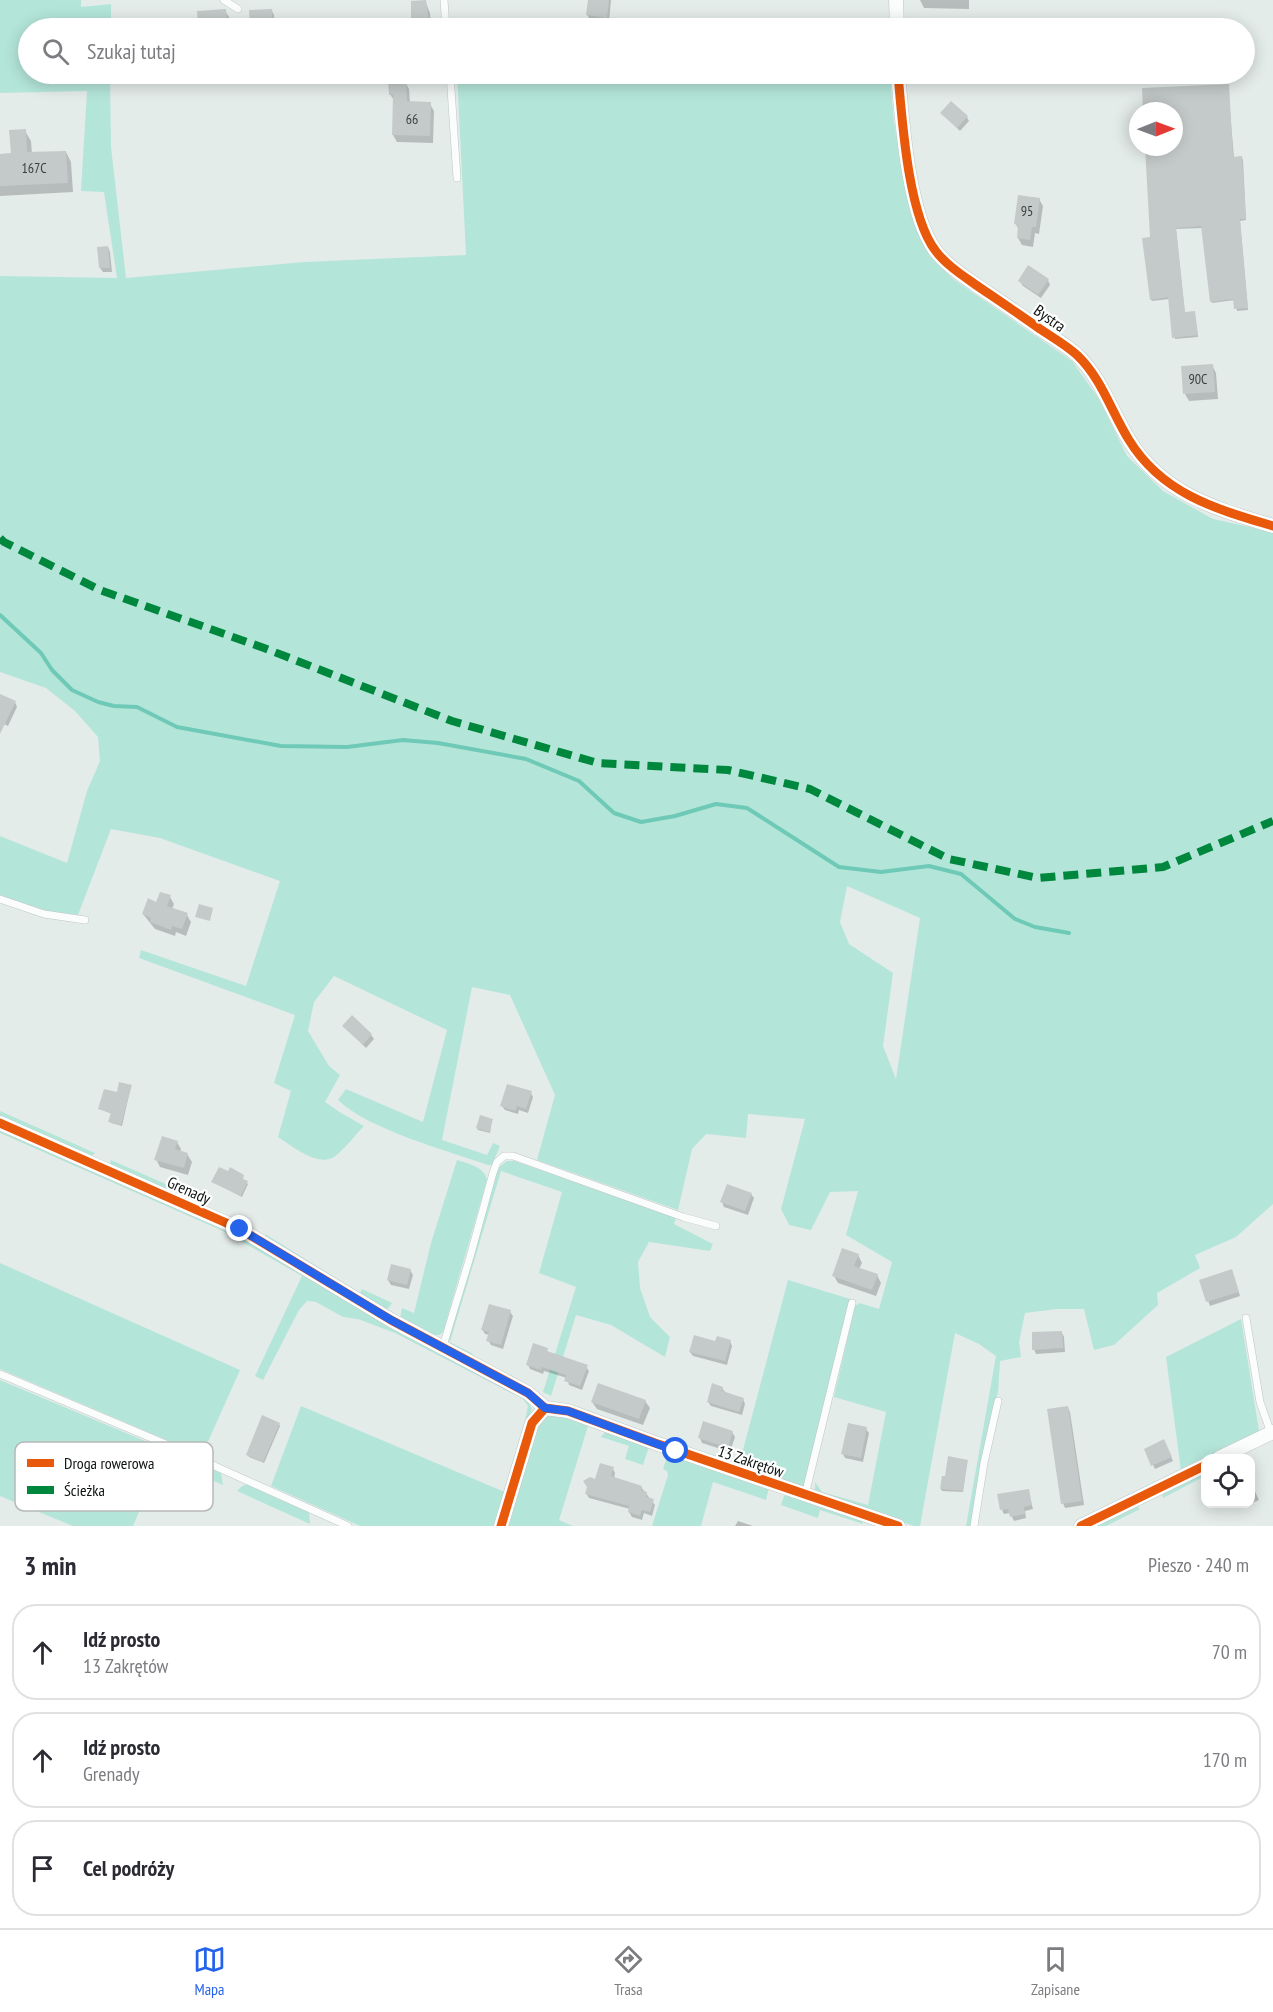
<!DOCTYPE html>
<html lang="pl">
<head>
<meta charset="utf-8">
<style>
	body { margin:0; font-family:"PT Sans Narrow",sans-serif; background:#f7f7f7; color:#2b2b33 }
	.controls { position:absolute; right:18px; bottom:18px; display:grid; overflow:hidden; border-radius:12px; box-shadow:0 3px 15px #0003 }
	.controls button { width:54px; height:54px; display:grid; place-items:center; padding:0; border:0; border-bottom:2px solid #e1e1e2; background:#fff; color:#2b2b33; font:30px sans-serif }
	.compass { position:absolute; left:1129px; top:102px; width:54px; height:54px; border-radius:50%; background:#fff; box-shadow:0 3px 15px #0003; rotate:89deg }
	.stop { position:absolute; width:18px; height:18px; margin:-14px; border:4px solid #2563eb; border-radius:50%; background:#fff }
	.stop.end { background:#2563eb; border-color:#fff; box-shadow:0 2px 6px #0008 }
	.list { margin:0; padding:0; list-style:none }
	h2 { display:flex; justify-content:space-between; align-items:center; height:78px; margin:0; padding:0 24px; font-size:26px }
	h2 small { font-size:20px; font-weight:400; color:#7c7c81 }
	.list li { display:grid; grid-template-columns:39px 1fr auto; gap:18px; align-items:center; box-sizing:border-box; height:96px; margin:0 12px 12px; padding:0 12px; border:2px solid #e1e1e2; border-radius:24px }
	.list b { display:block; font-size:22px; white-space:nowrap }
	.list p { margin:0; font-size:20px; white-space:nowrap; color:#7c7c81 }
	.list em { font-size:20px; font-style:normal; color:#7c7c81 }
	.icon { flex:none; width:33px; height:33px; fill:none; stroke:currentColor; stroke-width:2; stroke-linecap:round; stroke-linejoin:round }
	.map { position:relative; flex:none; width:1273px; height:1526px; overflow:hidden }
	.search { position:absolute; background:#fff; box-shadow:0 3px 15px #0003; left:18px; right:18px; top:18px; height:66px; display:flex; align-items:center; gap:15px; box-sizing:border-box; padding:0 21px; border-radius:33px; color:#7c7c81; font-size:22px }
	.sheet { height:402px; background:#fff }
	nav { display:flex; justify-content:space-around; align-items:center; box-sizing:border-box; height:84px; border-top:2px solid #e1e1e2; background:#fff; font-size:16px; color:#7c7c81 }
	nav a { display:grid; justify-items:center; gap:3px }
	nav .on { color:#2563eb }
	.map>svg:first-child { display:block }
	.green { fill:#b4e5d9; fill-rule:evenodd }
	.shadow { fill:#0003 }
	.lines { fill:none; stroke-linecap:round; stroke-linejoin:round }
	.stream { stroke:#6ecab6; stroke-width:4 }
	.building { fill:#c4cac9 }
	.service-casing { stroke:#c0c6c5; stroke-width:8 }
	.minor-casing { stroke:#c0c6c5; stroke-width:15 }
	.service { stroke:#fbfcfc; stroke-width:7 }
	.minor { stroke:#fbfcfc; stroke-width:14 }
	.quiet { stroke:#00873e; stroke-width:8; stroke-dasharray:15 8; stroke-linecap:butt }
	.cycleway-casing { stroke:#fff; stroke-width:13 }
	.cycleway { stroke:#e8590c; stroke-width:9 }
	.route { stroke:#2563eb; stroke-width:8 }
	.labels { text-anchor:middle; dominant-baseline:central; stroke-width:4.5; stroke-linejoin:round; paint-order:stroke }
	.number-label { font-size:14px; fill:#3a3f3e }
	.street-label { font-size:16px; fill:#0c1110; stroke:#fff }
	.key { fill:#fff; stroke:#b6b8b7; stroke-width:1.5 }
	.key-label { font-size:16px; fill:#0c1110 }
</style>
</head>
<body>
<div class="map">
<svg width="1273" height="1526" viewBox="0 0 1273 1526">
	<rect width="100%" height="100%" fill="#e4ecea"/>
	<g class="green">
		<path d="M0 0H81V7L111 4V28H28V74H110L111 147 126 278 304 262 466 255 457 74H890L894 122 910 212 929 255 953 279 1072 361 1099 399 1127 456 1163 491 1213 519 1273 532V1204L1236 1237 1195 1255 1200 1268 1157 1293 1158 1305 1114 1345 1094 1350 1084 1309H1057L1025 1313 1019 1342 1021 1357 1000 1361 998 1392 988 1428 970 1526H966L996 1356 979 1344 955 1333 920 1526H914L815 1493V1482L822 1492 868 1505 886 1412 834 1397 855 1306 860 1303 879 1309 892 1262 846 1235 858 1191 830 1192 811 1230 789 1225 781 1209 805 1119 748 1114 746 1138 706 1134 692 1149 678 1210 537 1160 555 1095 510 995 472 987 442 1140 487 1155 493 1143 500 1146 492 1165H488C448 1151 367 1129 338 1100L346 1089 423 1122 447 1030 334 976 314 1002 308 1031 329 1066 340 1075 325 1102 341 1113 364 1126C355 1135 345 1149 334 1157 317 1167 292 1146 278 1137L291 1091 274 1083 295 1015 139 958 141 950 246 986 280 881 160 838 111 829 78 915 45 911 0 896V836L67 863 87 791 100 761 98 737 75 711 46 688 0 672V276L117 278 104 192 81 191 87 91 0 93ZM847 886 920 918 896 1079 883 1046 893 973 849 944 840 922Z"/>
		<path d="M0 1111 95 1153 90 1157 0 1118Z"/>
		<path d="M0 1129 112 1177 247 1240 525 1395 532 1409 522 1436 528 1406 523 1399 395 1333 358 1319 343 1317 316 1302 307 1301 299 1310 263 1380 255 1376 302 1276 223 1231 0 1133Z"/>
		<path d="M111 1160 170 1186 164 1191 110 1164Z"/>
		<path d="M457 1160C469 1164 485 1167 487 1180L443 1332 439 1335H433L400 1318 402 1308 414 1313 431 1243Z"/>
		<path d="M507 1161H515L676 1218 674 1224 713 1244 710 1251 649 1242 638 1262 640 1288 650 1317 670 1337 665 1357 611 1325 576 1315 551 1396 543 1392 576 1287 539 1273 562 1192 501 1171 450 1342 473 1354 471 1355 451 1345 449 1339 496 1174 499 1167Z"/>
		<path d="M265 1234 360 1293 362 1289 392 1303 386 1311 265 1238Z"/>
		<path d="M0 1263 240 1370 202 1455 0 1369Z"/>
		<path d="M788 1280 850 1299 805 1487 801 1488 739 1465Z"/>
		<path d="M1241 1319 1259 1431 1256 1436 1181 1471 1166 1357Z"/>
		<path d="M0 1380 221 1473 223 1485 162 1458 133 1526H73L0 1496Z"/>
		<path d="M301 1406 507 1493 496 1526H360L271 1486Z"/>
		<path d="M550 1413 589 1423 559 1520 573 1526H506L538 1423Z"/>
		<path d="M607 1430 649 1447 643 1465 625 1459 629 1446 601 1437Z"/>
		<path d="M668 1454 769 1488 766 1500 713 1482 701 1526H652L668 1475 667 1471 663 1469Z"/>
		<path d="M1201 1474 1205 1476 1163 1498V1494Z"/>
		<path d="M248 1484 309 1512 310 1524 237 1491 242 1486Z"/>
		<path d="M788 1494 862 1520 863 1524 820 1510 818 1518 781 1505 784 1496Z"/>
		<path d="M1136 1506 1140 1509 1106 1526H1093Z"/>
	</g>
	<g class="shadow">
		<path d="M589 0H611L609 22 590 19 587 15Z"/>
		<path d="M920 0H969V9L924 8Z"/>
		<path d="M425 1 430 13 431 28H413V2Z"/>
		<path d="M225 11 229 17 230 28H200L198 13Z"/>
		<path d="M272 11 274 15 275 28H251V12Z"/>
		<path d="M206 74H234L207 76Z"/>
		<path d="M405 82 409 89 410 103 430 104 434 111 433 143 397 142 393 135 395 102 390 94Z"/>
		<path d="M1228 86 1234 158H1242L1243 160 1246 220 1240 221 1248 310 1237 311 1235 300 1212 303 1203 228 1176 229 1185 314 1195 315 1198 337 1175 339 1169 299 1152 301 1151 299 1152 238 1147 147H1174V111H1144Z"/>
		<path d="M942 113 967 117 969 121 960 131Z"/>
		<path d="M25 131 31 141 32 154 66 152 71 162 73 192 0 196V155H12Z"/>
		<path d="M1039 199 1043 206 1039 234 1035 233 1033 247 1022 245 1018 238 1019 230 1016 224Z"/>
		<path d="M108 247 110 252 112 272H103L100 268Z"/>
		<path d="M1048 280 1050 285 1041 298 1023 286 1020 281Z"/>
		<path d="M1212 365 1216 373 1218 399 1189 401 1185 394Z"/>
		<path d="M0 695 15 702 17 707 8 726 0 722Z"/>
		<path d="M170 897 174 904 172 909 187 915 191 922 186 936 176 932 175 936 155 929 143 914Z"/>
		<path d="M344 1026 371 1035 374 1039 366 1048Z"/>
		<path d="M131 1086 122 1126 111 1123 112 1114 100 1109 118 1094Z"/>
		<path d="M531 1093 533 1097 528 1113 519 1110 518 1114 505 1110 502 1106Z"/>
		<path d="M492 1120 490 1133 478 1130 477 1128Z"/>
		<path d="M177 1142 181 1149 180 1152 187 1154 192 1162 188 1175 160 1167 156 1159Z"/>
		<path d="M243 1176V1180L248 1184 242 1197 213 1182Z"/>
		<path d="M751 1194 754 1198 748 1215 724 1207 722 1202Z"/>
		<path d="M858 1255 862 1263 859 1269 877 1275 881 1283 876 1296 838 1283 834 1276Z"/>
		<path d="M410 1270 413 1275 409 1289 391 1285 388 1280Z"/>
		<path d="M1232 1271 1240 1296 1210 1306 1201 1281Z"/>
		<path d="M510 1312 513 1316 503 1349 491 1345 488 1340 490 1335 485 1334 482 1329Z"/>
		<path d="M1062 1333 1064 1337 1065 1352 1036 1354 1034 1349Z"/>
		<path d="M730 1341 732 1346 727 1365 693 1356 690 1352 716 1343Z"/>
		<path d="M546 1349 549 1353 586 1367 589 1371 582 1390 569 1385 567 1378 544 1371 543 1374 530 1369 528 1365Z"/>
		<path d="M722 1388 725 1392 743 1399 745 1404 742 1415 711 1406 708 1402Z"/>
		<path d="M645 1401 650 1408 643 1425 597 1409 592 1402Z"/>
		<path d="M1068 1408 1070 1412 1084 1505 1065 1508 1063 1503Z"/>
		<path d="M279 1424 280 1426 264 1463 249 1457 248 1455Z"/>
		<path d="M866 1429 869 1433 863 1462 845 1458 843 1454Z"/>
		<path d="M732 1432 735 1437 730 1452 702 1443 700 1438Z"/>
		<path d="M1166 1446 1173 1461 1155 1469 1153 1465Z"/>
		<path d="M967 1461 963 1492 942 1491 941 1489Z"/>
		<path d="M613 1469 615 1473 614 1479 641 1487 655 1505 652 1516 644 1513 642 1520 632 1517 629 1512 630 1509 589 1498 586 1493 596 1481Z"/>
		<path d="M1250 1481 1259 1500 1241 1508 1238 1504 1230 1508 1227 1504H1250Z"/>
		<path d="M1028 1490 1033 1509 1025 1511 1026 1518 1014 1521 1010 1513 1004 1514 1002 1510Z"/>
		<path d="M738 1521 753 1526H735Z"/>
	</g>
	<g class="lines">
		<path class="stream" d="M0 615 41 653 52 670 72 690 98 702 114 706 137 707 177 727 281 746 347 747 403 740 438 743 526 759 579 781 614 813 641 822 675 816 716 804 747 808 839 867 881 872 929 866 961 874 1015 919 1035 927 1069 933"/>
	</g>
	<g class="building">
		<path d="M426 0 430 28H411V1Z"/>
		<path d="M588 0H609L607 18 586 15Z"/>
		<path d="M226 9 228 28H198L197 11Z"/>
		<path d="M272 9 273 28H250L249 10Z"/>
		<path d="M406 80 407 101 431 102 430 136 392 135 393 95H389L388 81Z"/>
		<path d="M1229 84 1233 157 1242 156 1246 219H1240L1248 308 1234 309 1233 299 1210 302 1201 226 1176 228 1185 312 1195 311 1198 335 1172 338 1168 297 1150 300 1142 238 1150 237 1145 147H1174V111H1143L1142 88Z"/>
		<path d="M951 101 968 116 957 128 940 113Z"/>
		<path d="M26 129 27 152 66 151 68 183 0 186V154L11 153 9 130Z"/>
		<path d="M1018 195 1040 198 1036 227H1032L1030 240 1017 238 1018 225 1014 224Z"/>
		<path d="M108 246 110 268H99L97 247Z"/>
		<path d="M1028 265 1049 279 1038 295 1018 281Z"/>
		<path d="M1213 364 1215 392 1183 394 1181 366Z"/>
		<path d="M0 694 16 701 0 734Z"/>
		<path d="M160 892 171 895 167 906 188 913 182 929 172 926 171 930 150 922 151 918 142 914 148 898 156 902Z"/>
		<path d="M199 904 213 908 210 921 195 917Z"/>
		<path d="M352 1015 372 1034 363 1045 342 1026Z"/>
		<path d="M119 1082 132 1085 121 1125 108 1122 111 1113 98 1109 104 1089 117 1092Z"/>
		<path d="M507 1084 532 1091 526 1109 517 1106 515 1111 500 1106Z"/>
		<path d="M480 1115 493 1119 489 1132 476 1128Z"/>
		<path d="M162 1136 178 1141 175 1149 188 1153 184 1168 154 1160Z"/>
		<path d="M219 1167 228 1171 230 1167 244 1175 243 1179 248 1181 241 1196 211 1182Z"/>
		<path d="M727 1184 752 1193 745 1211 720 1202Z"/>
		<path d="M842 1248 859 1254 854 1266 878 1274 872 1290 832 1276Z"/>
		<path d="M391 1264 411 1269 407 1285 387 1280Z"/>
		<path d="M1232 1269 1239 1292 1206 1302 1199 1280Z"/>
		<path d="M489 1304 511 1310 501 1345 486 1341 489 1332 481 1330Z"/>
		<path d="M1062 1331 1063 1348 1032 1350V1332Z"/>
		<path d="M694 1335 715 1341 717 1336 731 1340 725 1361 689 1352Z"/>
		<path d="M533 1343 548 1348 547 1351 588 1365 580 1386 564 1381 566 1375 542 1367 541 1370 526 1365Z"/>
		<path d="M598 1383 646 1400 639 1419 591 1402Z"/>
		<path d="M712 1383 723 1387 722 1391 744 1398 739 1412 707 1402Z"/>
		<path d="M1068 1406 1082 1501 1061 1504 1047 1409Z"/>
		<path d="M262 1415 280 1423 263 1462 246 1455Z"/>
		<path d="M703 1421 733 1431 728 1448 698 1438Z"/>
		<path d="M848 1423 867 1427 861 1458 841 1454Z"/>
		<path d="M1164 1439 1172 1457 1151 1466 1144 1449Z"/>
		<path d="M948 1456 968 1460 963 1491 940 1489 942 1476H945Z"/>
		<path d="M600 1463 614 1467 611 1476 642 1486 641 1490 647 1492 646 1497 654 1499 650 1512 642 1510 640 1516 628 1512 629 1506 585 1494 587 1487 583 1481 590 1477 595 1479Z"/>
		<path d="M1029 1489 1032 1505 1024 1507 1025 1514 1010 1517 1008 1509 1000 1510 997 1494Z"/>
	</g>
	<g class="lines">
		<defs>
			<g id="service">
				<path d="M224 0 238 9"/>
				<path d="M444 0 446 28"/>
				<path d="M450 74 457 178"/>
				<path d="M0 899 44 914 85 920"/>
				<path d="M1246 1318 1260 1402 1271 1433"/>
				<path d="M443 1346 470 1257 493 1173 497 1162 504 1156H513L683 1217 716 1226"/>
				<path d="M0 1374 168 1445 348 1526"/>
				<path d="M805 1495 852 1303"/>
				<path d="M974 1526 984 1463 998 1401"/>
			</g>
			<g id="minor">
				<path d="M896 0 897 28"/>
				<path d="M898 74C902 119 908 214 935 250 945 264 962 275 976 285 998 300 1019 314 1040 329 1052 337 1066 345 1077 355 1102 379 1111 411 1129 440 1162 494 1216 509 1273 526"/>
				<path d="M0 1123 240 1229 391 1320 528 1393 545 1408"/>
				<path d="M1219 1458 1273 1432"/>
				<path d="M501 1526 532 1423 545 1408 568 1411 655 1443 898 1526"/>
				<path d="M1081 1526 1206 1465"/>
			</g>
		</defs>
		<use href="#service" class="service-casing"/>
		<use href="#minor" class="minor-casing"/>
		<use href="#service" class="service"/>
		<use href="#minor" class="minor"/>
		<path class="quiet" d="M0 538 4 542 100 590 264 648 452 721 598 763 728 770 810 789 949 859 1038 878 1163 867 1273 821"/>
		<defs>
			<g id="cycleway">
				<path d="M898 74C902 119 908 214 935 250 945 264 962 275 976 285 998 300 1019 314 1040 329 1052 337 1066 345 1077 355 1102 379 1111 411 1129 440 1162 494 1216 509 1273 526"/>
				<path d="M0 1123 240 1229 391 1320 528 1393 545 1408"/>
				<path d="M501 1526 532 1423 545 1408 568 1411 655 1443 898 1526"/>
				<path d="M1081 1526 1206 1465"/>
			</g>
		</defs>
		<use href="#cycleway" class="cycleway-casing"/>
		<use href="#cycleway" class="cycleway"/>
	</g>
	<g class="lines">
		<path class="route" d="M240 1229 391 1320 528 1393 545 1408 568 1411 676 1451"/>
	</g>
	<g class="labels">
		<g class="number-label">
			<text x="412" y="119">66</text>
			<text x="34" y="168">167C</text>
			<text x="1027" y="211">95</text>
			<text x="1198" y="379">90C</text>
		</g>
		<g class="street-label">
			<text transform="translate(1050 318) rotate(35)">Bystra</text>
			<text transform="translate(189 1190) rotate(24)">Grenady</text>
			<text transform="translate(751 1461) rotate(19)">13 Zakrętów</text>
		</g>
	</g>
	<rect x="15" y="1442" width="198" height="69" rx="9" class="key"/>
	<rect x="27" y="1459" width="27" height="8" fill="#e8590c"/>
	<rect x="27" y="1486" width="27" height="8" fill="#00873e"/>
	<g class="key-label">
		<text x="64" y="1469">Droga rowerowa</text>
		<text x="64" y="1496">Ścieżka</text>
	</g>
</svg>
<div class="controls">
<button><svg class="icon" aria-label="locate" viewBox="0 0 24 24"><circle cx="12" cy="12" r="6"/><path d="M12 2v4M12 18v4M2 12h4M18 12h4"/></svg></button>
</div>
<svg class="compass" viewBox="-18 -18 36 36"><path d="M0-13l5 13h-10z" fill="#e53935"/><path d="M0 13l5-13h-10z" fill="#7c7c81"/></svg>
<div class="stop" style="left:676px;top:1451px"></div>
<div class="stop end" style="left:240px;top:1229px"></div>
<div class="search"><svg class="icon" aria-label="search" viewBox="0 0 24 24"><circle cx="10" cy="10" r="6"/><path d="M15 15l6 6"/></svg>Szukaj tutaj</div>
</div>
<section class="sheet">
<h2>3 min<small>Pieszo · 240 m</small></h2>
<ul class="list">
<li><svg class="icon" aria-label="ahead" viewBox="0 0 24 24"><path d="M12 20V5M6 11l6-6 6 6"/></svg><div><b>Idź prosto</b><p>13 Zakrętów</p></div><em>70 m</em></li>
<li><svg class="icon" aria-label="ahead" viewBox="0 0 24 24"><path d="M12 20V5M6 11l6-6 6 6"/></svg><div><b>Idź prosto</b><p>Grenady</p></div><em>170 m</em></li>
<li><svg class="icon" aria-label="arrive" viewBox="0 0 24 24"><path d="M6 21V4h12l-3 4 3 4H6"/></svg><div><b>Cel podróży</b></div></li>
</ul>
</section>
<nav>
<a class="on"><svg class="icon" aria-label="map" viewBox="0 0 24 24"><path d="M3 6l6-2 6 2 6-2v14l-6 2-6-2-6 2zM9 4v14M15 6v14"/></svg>Mapa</a>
<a><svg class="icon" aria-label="directions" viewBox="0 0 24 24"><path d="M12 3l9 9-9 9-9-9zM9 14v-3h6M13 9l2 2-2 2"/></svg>Trasa</a>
<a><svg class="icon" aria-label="saved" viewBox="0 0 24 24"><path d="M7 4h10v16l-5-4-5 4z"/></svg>Zapisane</a>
</nav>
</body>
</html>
